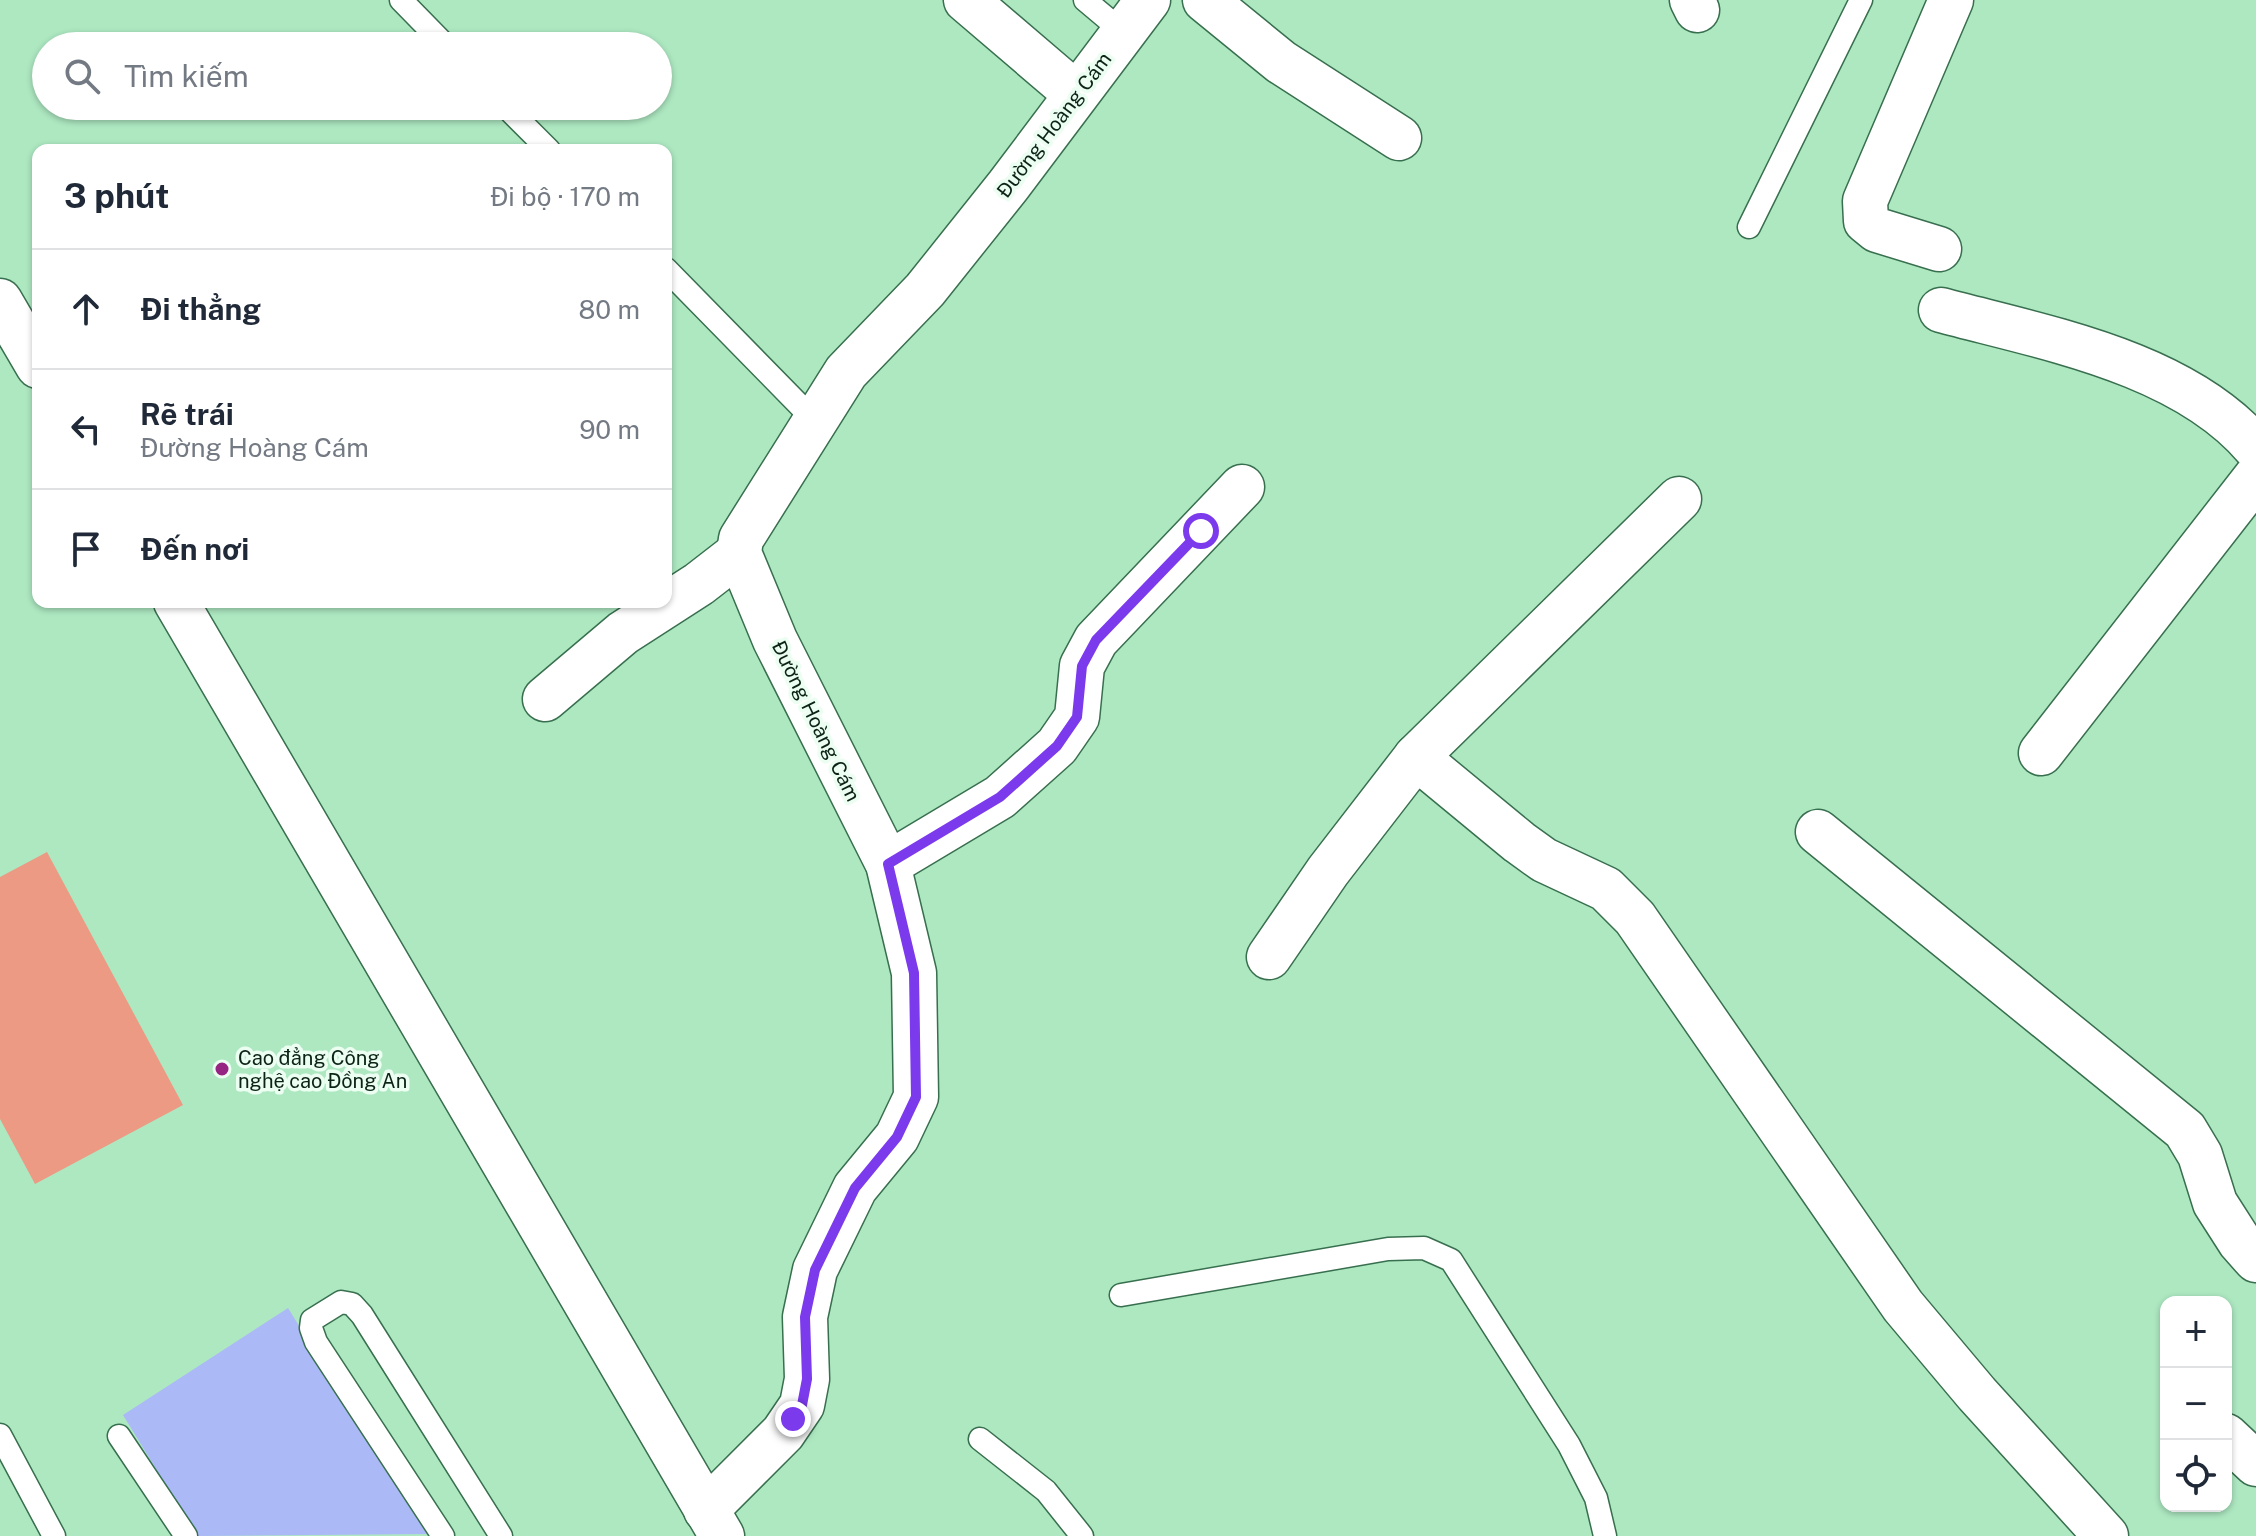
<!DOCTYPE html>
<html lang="vi">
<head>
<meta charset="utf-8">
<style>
	body { margin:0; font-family:"Public Sans",sans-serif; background:#f6f6f7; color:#1f2937 }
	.controls { position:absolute; right:24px; bottom:24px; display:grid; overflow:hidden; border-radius:16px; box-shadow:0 2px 6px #0004 }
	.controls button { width:72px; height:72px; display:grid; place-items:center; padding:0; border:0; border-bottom:2px solid #e0e1e3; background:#fff; color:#1f2937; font:40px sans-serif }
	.stop { position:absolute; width:24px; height:24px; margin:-18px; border:6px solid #7c3aed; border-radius:50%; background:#fff }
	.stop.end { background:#7c3aed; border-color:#fff; box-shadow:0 2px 8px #0008 }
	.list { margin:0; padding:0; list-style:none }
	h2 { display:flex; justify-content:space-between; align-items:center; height:104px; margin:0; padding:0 32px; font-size:34px }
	h2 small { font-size:26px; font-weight:400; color:#747a83 }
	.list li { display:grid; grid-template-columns:52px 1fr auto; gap:24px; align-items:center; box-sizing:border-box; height:120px; padding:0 32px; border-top:2px solid #e0e1e3 }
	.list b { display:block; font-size:30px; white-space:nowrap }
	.list p { margin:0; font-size:26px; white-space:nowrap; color:#747a83 }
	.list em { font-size:26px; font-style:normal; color:#747a83 }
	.icon { flex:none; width:44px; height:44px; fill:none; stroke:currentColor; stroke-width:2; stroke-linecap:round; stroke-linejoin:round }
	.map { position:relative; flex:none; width:2256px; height:1536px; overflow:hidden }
	.search { position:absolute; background:#fff; box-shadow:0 2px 6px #0004; left:32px; top:32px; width:640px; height:88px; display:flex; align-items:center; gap:20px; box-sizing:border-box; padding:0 28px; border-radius:44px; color:#747a83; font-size:30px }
	.panel { position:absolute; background:#fff; box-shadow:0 2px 6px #0004; left:32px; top:144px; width:640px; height:464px; border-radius:16px }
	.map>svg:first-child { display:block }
	.green { fill:#ec9a84 }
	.building { fill:#acb9f7 }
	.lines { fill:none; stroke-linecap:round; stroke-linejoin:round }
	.service-casing { stroke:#386f4e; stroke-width:25 }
	.minor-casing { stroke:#386f4e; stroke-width:47 }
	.service { stroke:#fff; stroke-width:22 }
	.minor { stroke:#fff; stroke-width:44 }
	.route { stroke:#7c3aed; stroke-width:10 }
	.poi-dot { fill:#962483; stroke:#ecfdf1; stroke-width:3 }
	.labels { text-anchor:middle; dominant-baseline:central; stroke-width:7; stroke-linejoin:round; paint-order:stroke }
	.street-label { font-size:20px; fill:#0c2416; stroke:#ecfdf1 }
	.poi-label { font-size:20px; fill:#0c2416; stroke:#ecfdf1; text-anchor:start }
</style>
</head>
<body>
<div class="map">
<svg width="2256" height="1536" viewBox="0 0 2256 1536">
	<rect width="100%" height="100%" fill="#ade8c1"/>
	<path class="green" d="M47 852 183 1105 35 1184 0 1119V877Z"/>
	<path class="building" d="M288 1308 428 1534 197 1536 123 1415Z"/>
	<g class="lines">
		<defs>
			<g id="service">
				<path d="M401 0 446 46"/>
				<path d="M1085 0 1123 32"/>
				<path d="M505 106 549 150"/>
				<path d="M1749 227 1861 0"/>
				<path d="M666 269 815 421"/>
				<path d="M1121 1295 1388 1249 1424 1248 1451 1260 1569 1445 1596 1498 1605 1536"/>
				<path d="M0 1435 54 1536"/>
				<path d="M119 1436 186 1536"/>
				<path d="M980 1439 1046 1491 1082 1536"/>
				<path d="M443 1536 316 1342 311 1328 312 1320 341 1302 352 1304 362 1315 501 1536"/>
			</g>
			<g id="minor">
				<path d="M966 0 1076 94"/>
				<path d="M1205 0 1281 62 1399 138"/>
				<path d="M1692 0 1697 10"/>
				<path d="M1939 249 1877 230 1866 221 1865 201 1951 0"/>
				<path d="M0 301 38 366"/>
				<path d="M1941 310C2045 338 2183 362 2256 448"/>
				<path d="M1679 499 1416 757 1519 842 1544 860 1606 889 1635 918 1903 1306 1977 1394 2106 1536"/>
				<path d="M176 602 722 1536"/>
				<path d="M545 699 623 633 699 584 739 553"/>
				<path d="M2041 753 2256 477"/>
				<path d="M1818 832 2185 1130 2200 1155 2215 1203 2240 1242 2256 1260"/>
				<path d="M888 864 1000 797 1057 746 1077 717 1082 666 1096 640 1242 487"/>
				<path d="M1269 957 1328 871 1416 757"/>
				<path d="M2226 1436 2256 1464"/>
				<path d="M706 1510 783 1433 802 1405 807 1379 805 1317 815 1270 855 1188 897 1137 916 1097 914 973 888 864 775 640 739 553 741 539 846 372 925 290 1008 186 1148 0"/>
			</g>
		</defs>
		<use href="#service" class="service-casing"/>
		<use href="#minor" class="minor-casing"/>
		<use href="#service" class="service"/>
		<use href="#minor" class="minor"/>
	</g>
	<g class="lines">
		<path class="route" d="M793 1419 802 1405 807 1379 805 1317 815 1270 855 1188 897 1137 916 1097 914 973 888 864 1000 797 1057 746 1077 717 1082 666 1096 640 1201 531"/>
	</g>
	<circle class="poi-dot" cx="222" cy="1069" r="8"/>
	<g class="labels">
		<g class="street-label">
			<text transform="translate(1054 125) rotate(-53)">Đường Hoàng Cám</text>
			<text transform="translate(816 721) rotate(64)">Đường Hoàng Cám</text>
		</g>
		<g class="poi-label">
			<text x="238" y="1058">Cao đẳng Công<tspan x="238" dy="23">nghệ cao Đồng An</tspan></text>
		</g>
	</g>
</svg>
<div class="controls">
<button>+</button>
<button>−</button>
<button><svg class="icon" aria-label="locate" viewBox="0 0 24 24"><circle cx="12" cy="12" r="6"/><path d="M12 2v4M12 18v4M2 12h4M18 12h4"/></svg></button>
</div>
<div class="stop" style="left:1201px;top:531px"></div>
<div class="stop end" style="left:793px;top:1419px"></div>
<div class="search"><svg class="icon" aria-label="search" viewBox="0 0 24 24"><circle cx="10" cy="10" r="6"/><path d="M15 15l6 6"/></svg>Tìm kiếm</div>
<section class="panel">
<h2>3 phút<small>Đi bộ · 170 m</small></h2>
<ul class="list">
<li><svg class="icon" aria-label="ahead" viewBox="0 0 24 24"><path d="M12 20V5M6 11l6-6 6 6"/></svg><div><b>Đi thẳng</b></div><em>80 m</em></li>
<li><svg class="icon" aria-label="left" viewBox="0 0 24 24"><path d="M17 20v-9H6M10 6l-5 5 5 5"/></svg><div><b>Rẽ trái</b><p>Đường Hoàng Cám</p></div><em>90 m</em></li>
<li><svg class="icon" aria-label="arrive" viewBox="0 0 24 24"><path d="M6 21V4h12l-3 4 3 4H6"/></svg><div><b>Đến nơi</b></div></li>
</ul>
</section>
</div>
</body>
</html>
